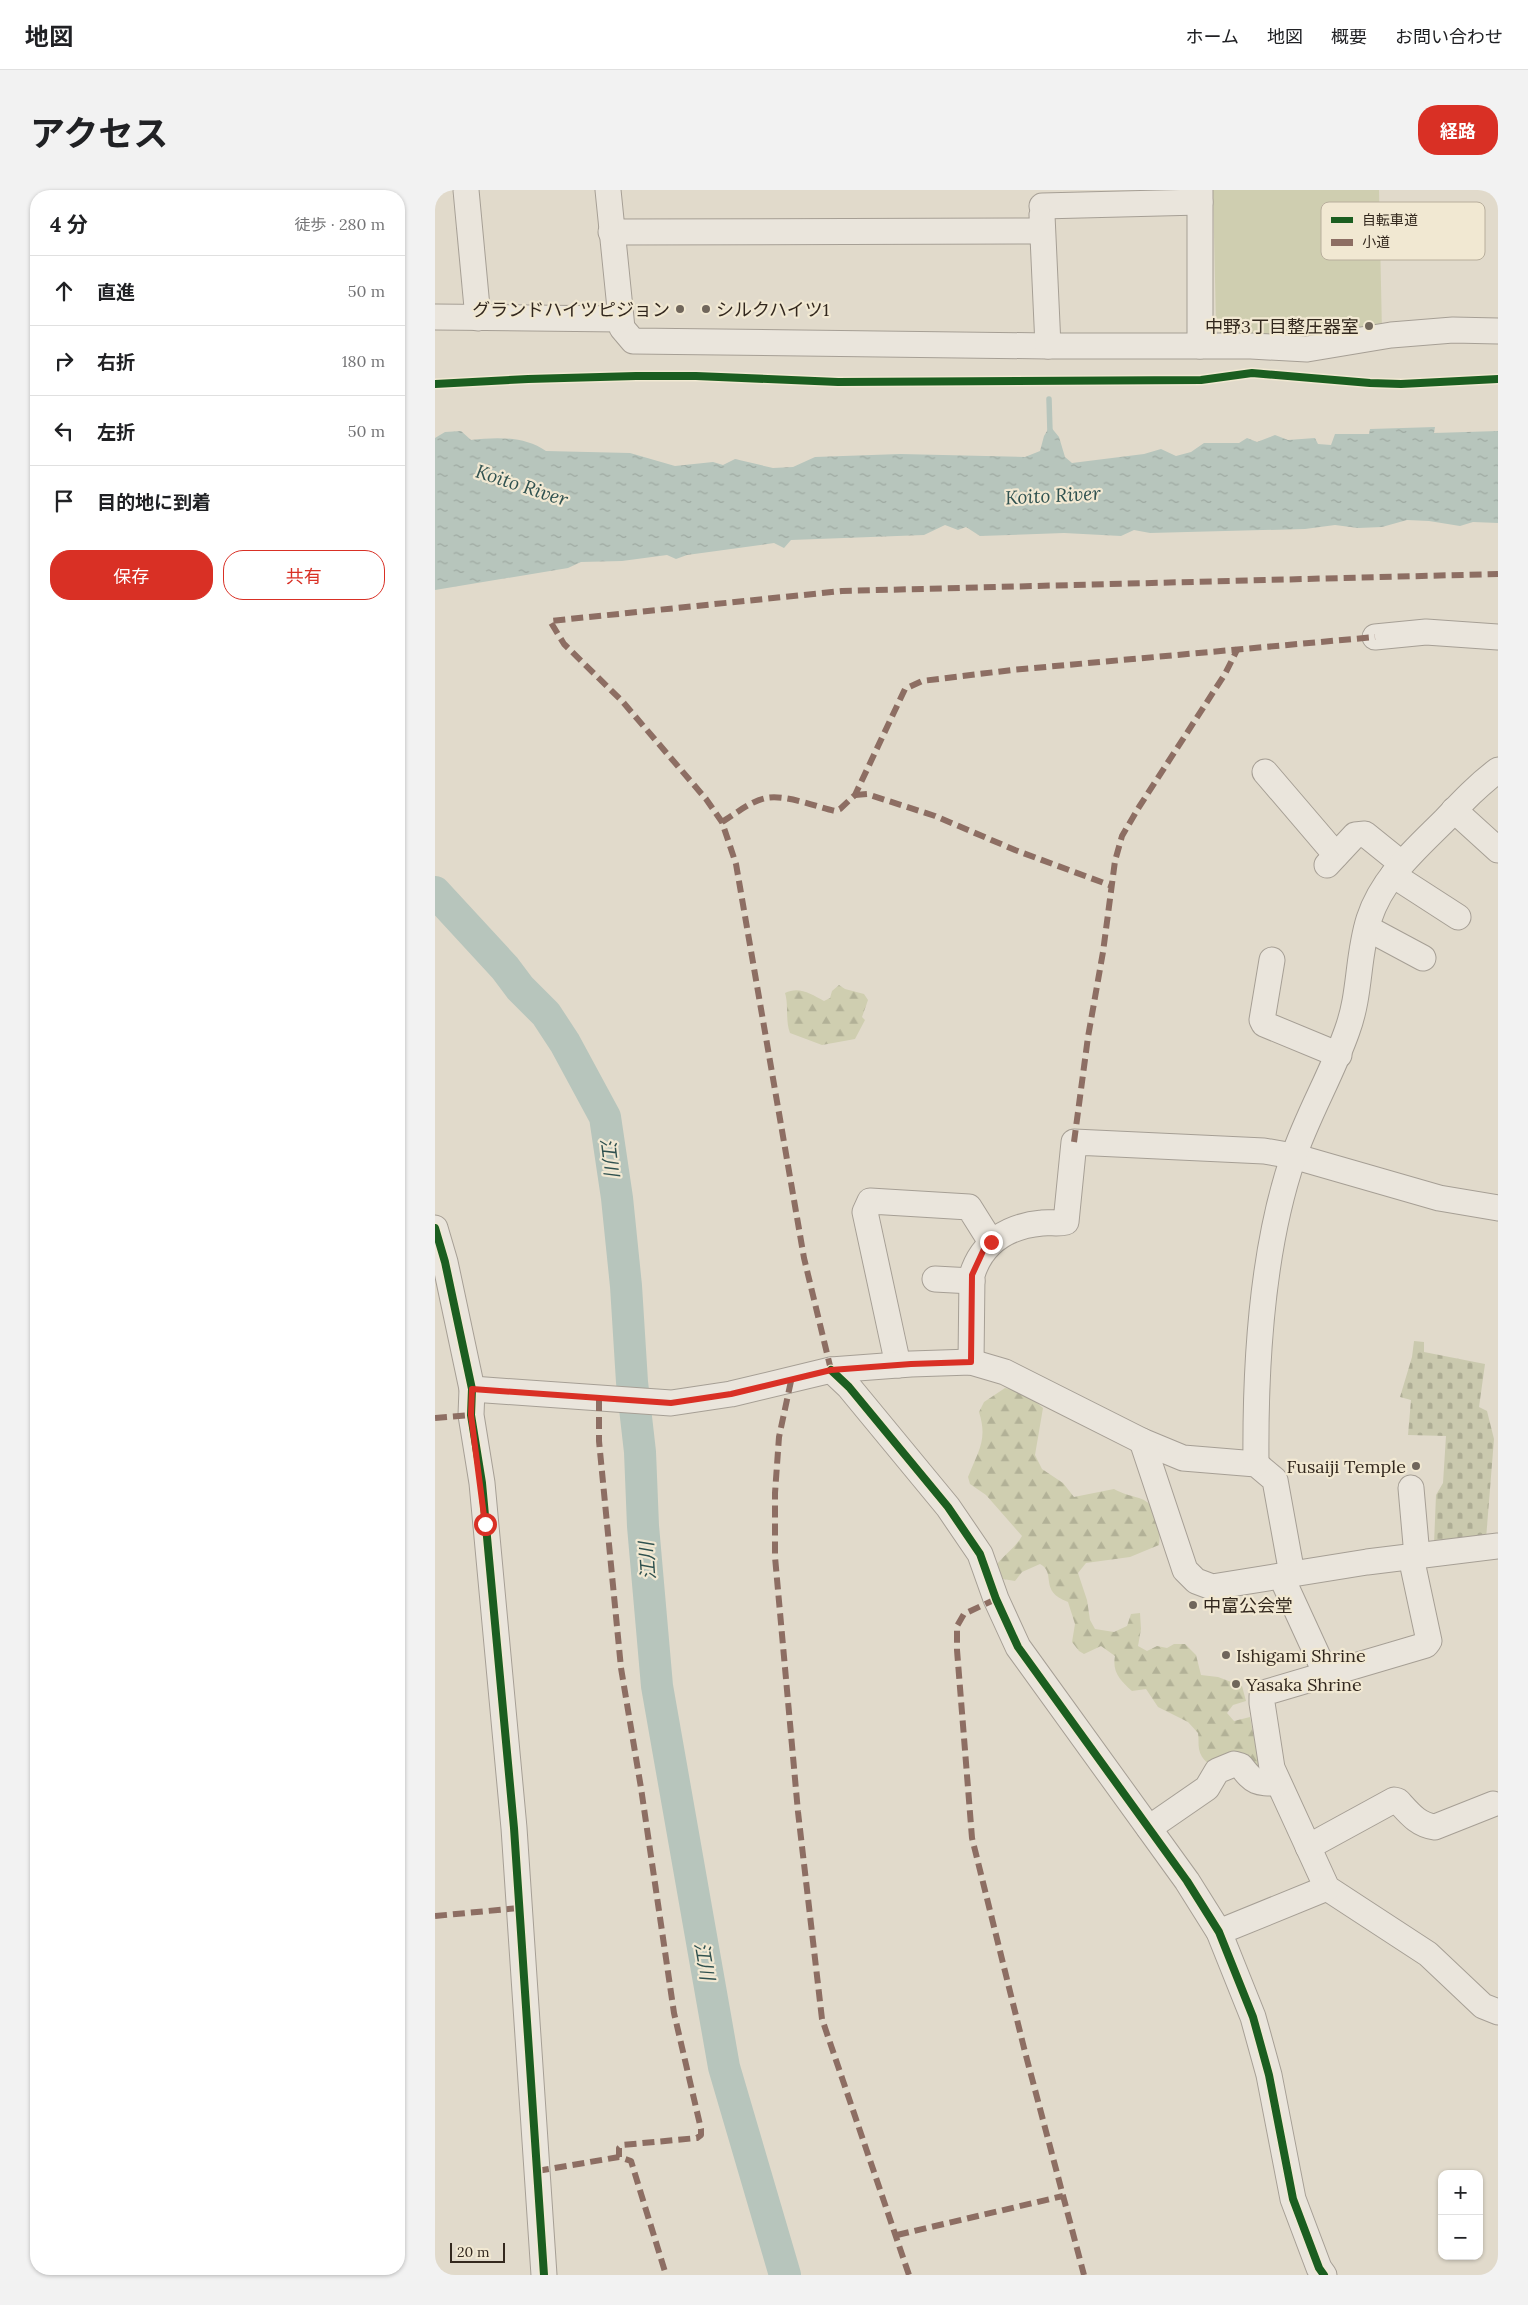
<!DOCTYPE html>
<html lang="ja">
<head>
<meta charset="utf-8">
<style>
	body { margin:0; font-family:Lora,"Noto Sans JP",serif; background:#f2f2f2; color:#202124 }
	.controls { position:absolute; right:15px; bottom:15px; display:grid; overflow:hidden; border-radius:10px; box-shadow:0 1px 4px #0004 }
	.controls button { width:45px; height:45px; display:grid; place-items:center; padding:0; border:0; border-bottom:1px solid #e0e0e0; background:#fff; color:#202124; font:25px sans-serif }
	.scale { position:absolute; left:15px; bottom:12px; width:55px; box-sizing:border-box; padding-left:5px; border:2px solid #33281e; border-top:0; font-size:14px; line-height:18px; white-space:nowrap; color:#33281e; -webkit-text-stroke:4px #f1e8d2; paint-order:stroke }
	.stop { position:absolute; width:15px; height:15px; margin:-11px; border:4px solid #d93025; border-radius:50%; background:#fff }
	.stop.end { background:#d93025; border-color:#fff; box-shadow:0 1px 5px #0008 }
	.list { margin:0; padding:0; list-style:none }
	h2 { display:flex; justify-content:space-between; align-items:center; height:65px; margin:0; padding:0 20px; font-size:21px }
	h2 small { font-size:16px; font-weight:400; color:#757577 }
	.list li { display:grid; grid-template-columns:32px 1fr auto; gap:15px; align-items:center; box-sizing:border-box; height:70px; padding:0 20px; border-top:1px solid #e0e0e0 }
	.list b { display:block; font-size:19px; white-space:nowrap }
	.list em { font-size:16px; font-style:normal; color:#757577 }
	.actions { display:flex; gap:10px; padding:15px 20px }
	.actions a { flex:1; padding:11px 0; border:1px solid #d93025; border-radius:20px; text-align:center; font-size:18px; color:#d93025 }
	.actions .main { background:#d93025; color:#fff }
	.icon { flex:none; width:28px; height:28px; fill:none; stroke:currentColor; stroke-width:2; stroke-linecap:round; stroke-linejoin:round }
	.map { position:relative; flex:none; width:1063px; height:2085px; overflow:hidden; border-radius:20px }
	header { display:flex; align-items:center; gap:30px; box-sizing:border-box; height:70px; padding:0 25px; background:#fff; border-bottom:1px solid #e0e0e0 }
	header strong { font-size:24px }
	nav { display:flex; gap:28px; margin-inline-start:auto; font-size:18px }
	.intro { display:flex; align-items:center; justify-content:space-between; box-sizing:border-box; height:120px; padding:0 30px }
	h1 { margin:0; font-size:35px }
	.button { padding:12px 22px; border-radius:20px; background:#d93025; color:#fff; font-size:18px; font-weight:700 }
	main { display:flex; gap:30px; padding:0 30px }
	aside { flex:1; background:#fff; border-radius:20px; box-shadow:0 1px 4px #0004 }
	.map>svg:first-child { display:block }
	.green { fill:#cfceb0 }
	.forest { fill:url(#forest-firs) }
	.cemetery { fill:url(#cemetery-stones) }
	.water { fill:url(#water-ripples) }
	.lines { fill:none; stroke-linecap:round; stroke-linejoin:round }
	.stream { stroke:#b7c5bc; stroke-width:5.5 }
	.river { stroke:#b7c5bc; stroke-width:32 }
	.minor-casing { stroke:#a69f95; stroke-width:27 }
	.minor { stroke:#eae5dc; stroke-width:25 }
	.quiet { stroke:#8d6e63; stroke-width:6; stroke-dasharray:12 6; stroke-linecap:butt }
	.cycleway-casing { stroke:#f1e8d2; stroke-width:11 }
	.cycleway { stroke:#1b5e20; stroke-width:8 }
	.route { stroke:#d93025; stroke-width:6 }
	.poi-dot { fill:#70665b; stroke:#f1e8d2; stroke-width:2 }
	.labels { text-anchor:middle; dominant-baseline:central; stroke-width:4.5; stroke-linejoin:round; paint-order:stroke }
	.poi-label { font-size:18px; fill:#33281e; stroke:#f1e8d2; text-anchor:start }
	.water-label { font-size:19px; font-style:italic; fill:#2f514f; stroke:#f1e8d2 }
	.key { fill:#f1e8d2; stroke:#b8ae9c; stroke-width:1 }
	.key-label { font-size:14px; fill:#33281e }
</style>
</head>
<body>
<header>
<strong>地図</strong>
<nav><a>ホーム</a><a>地図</a><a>概要</a><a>お問い合わせ</a></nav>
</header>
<div class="intro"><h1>アクセス</h1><a class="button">経路</a></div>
<main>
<aside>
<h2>4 分<small>徒歩 · 280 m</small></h2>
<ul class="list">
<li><svg class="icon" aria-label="ahead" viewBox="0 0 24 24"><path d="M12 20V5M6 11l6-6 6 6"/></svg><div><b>直進</b></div><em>50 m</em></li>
<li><svg class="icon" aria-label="right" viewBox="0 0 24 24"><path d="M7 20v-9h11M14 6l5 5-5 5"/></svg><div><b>右折</b></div><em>180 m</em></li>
<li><svg class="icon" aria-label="left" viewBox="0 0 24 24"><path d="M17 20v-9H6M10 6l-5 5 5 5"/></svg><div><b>左折</b></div><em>50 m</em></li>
<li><svg class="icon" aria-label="arrive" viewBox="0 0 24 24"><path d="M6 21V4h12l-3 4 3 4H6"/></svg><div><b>目的地に到着</b></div></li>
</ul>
<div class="actions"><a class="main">保存</a><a>共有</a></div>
</aside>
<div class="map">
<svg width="1063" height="2085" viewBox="0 0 1063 2085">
	<defs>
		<pattern id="forest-firs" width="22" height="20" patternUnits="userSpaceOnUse" patternTransform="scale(1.25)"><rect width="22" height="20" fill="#cfceb0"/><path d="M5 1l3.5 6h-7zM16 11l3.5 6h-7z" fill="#b2b197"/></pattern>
		<pattern id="cemetery-stones" width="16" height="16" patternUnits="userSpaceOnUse" patternTransform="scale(1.25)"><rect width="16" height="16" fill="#cac9ae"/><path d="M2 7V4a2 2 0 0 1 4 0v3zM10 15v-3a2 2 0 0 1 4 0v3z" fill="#aead95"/></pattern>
		<pattern id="water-ripples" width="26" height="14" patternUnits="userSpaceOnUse" patternTransform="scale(1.25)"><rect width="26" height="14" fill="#b7c5bc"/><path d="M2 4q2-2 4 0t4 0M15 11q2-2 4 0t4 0" fill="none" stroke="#9ea9a1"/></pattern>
	</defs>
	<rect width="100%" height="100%" fill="#e1dacb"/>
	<path class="green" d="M778 0H944L947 142 871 152 787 147 781 133Z"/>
	<g class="forest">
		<path d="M404 795 410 799 429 804 433 810 427 827 430 830 420 849 387 855 355 843C350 830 354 816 350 803 364 796 376 804 389 811L395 808 397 801Z"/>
		<path d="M570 1198 589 1202 608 1218 600 1265 607 1279 628 1293 639 1307 679 1299C688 1304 694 1305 704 1308 724 1314 726 1339 724 1355L695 1367 651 1373 643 1383 652 1410 655 1430 660 1439 679 1442 692 1436 696 1424 705 1423 706 1439 703 1456 712 1461 722 1456 732 1458 739 1454H750L761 1465 766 1485 783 1487 807 1496 811 1511 798 1515 792 1523 799 1531 815 1527 820 1553 827 1569 830 1583C810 1583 769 1585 764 1559 763 1554 764 1548 763 1543L753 1532 723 1517 711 1499 697 1501C685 1490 677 1482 680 1466L666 1456 649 1464 644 1461 637 1452 640 1434 633 1412C603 1401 622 1383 605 1374L587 1382 580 1391 568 1389 562 1374C570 1364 580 1358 587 1346L551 1305 535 1294 533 1287C543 1261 553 1250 544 1222L549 1212Z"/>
	</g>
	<path class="cemetery" d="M979 1151 989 1152V1162L1050 1174 1044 1217 1052 1221 1059 1249 1051 1349 999 1354 1001 1305 1008 1293 1011 1246 973 1245 976 1210 965 1207 977 1167Z"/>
	<path class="water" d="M615 236 624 247 630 267 637 273 709 264 726 259 741 266 756 262 769 253H804L812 248 822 252 840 245 853 250 880 248 883 254 896 255 900 244H934L935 239 1000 237 999 243 1063 241V333L1038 332 1025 336 994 331 972 330 947 337 923 338 900 335 870 339 715 343 699 340 686 346 629 343 545 346 531 337 523 340 510 335 489 345 356 350 349 358 339 353 252 365 241 369 232 365 187 371 146 372 133 378 0 400V248L10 242 26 241 36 250C61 247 89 246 111 261L195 263 240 276 278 272 288 275 300 269 338 278 358 277 380 267 465 264 590 267 605 261 609 246Z"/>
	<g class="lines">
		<path class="stream" d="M614 209 615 242"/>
		<path class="river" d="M0 702 70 778 85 798 111 824 130 853 170 927 182 1008 191 1096 197 1192 205 1262 208 1336 222 1496 289 1877 350 2085"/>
		<defs>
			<g id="minor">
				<path d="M31 0 43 128"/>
				<path d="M173 0 187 138 198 151 613 156H816L872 159 956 145 1018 140 1063 141"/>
				<path d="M607 16 765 12"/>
				<path d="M607 25 613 156"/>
				<path d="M176 42 607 41"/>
				<path d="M0 127 185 129"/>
				<path d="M765 156V0"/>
				<path d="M940 447 991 442 1063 447"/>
				<path d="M830 582 901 665"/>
				<path d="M1019 620 1063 660"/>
				<path d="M892 675 920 645 930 644 966 673"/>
				<path d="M958 685 1023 727"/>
				<path d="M932 738 988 768"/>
				<path d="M837 770 827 830 829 834 904 865"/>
				<path d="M0 1038 10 1072 37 1199 36 1225 47 1293 79 1638 109 2085"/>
				<path d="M500 1089 537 1091"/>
				<path d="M536 1172 537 1085C547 1052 574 1036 607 1033 615 1032 623 1034 631 1032L639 952 829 961 858 966 1004 1008 1063 1018"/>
				<path d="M463 1175 430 1022 435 1011 534 1017 556 1052"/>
				<path d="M396 1180 414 1197 513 1317 545 1364 561 1409 583 1457 752 1691 784 1742 818 1827 834 1885 858 2009 884 2078 889 2085"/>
				<path d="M37 1199 236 1213 296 1204 396 1180 476 1174 536 1172 570 1182 707 1251 748 1268 821 1274 840 1290 857 1384"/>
				<path d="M707 1251 750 1380 761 1391 777 1397 932 1372 1063 1356"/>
				<path d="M821 1274C820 1175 826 1062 858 968 873 924 897 884 912 841 926 803 922 767 934 729 947 688 981 659 1010 630 1027 612 1043 595 1063 580"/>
				<path d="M976 1298 982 1366"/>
				<path d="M976 1367 994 1451 991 1455 832 1502 827 1506V1513L837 1578 892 1698 993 1764 1048 1816 1063 1822"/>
				<path d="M846 1386 891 1484"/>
				<path d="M714 1638 772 1598 782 1581 799 1574 806 1576C819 1593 821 1593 843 1593"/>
				<path d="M873 1657 959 1610 963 1611C974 1623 983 1635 1000 1637L1058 1614"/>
				<path d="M784 1742 892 1698"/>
			</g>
		</defs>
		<use href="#minor" class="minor-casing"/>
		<use href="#minor" class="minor"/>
		<g class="quiet">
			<path d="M420 605 432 604 500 626 580 660 677 696"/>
			<path d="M287 632C300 624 316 611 331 608 350 604 382 617 400 621L405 619 420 605 470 499 487 491 577 480 940 447"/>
			<path d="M639 952 653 847 668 762 680 671 687 646 704 617 790 484 803 458"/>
			<path d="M396 1180 369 1068 301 674 287 632 271 609 187 511 129 454 115 431 407 401 1063 384"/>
			<path d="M356 1191 344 1247 340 1303V1367L363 1622 387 1829 474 2085"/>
			<path d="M164 1209V1251L186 1478 206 1598 239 1823 266 1939V1945L262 1948 187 1955 184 1958V1967"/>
			<path d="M0 1228 36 1225"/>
			<path d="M561 1409 529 1424 522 1436V1460L537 1648 590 1862 649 2085"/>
			<path d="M0 1726 84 1718"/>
			<path d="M102 1981 184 1967 196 1971 231 2085"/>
			<path d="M462 2045 628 2006"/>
		</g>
		<defs>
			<g id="cycleway">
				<path d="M0 194 93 189 201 186H261L403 192 766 190 817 183 935 193 966 194 1063 189"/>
				<path d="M0 1038 10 1072 37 1199 36 1225 47 1293 79 1638 109 2085"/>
				<path d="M396 1180 414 1197 513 1317 545 1364 561 1409 583 1457 752 1691 784 1742 818 1827 834 1885 858 2009 884 2078 889 2085"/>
			</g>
		</defs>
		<use href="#cycleway" class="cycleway-casing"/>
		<use href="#cycleway" class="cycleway"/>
	</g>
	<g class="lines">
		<path class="route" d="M50 1334 36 1225 37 1199 236 1213 296 1204 396 1180 476 1174 536 1172 537 1085 549 1059 556 1052"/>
	</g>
	<g class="poi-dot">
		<circle cx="245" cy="119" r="5"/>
		<circle cx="271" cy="119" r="5"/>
		<circle cx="934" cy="136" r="5"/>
		<circle cx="981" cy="1276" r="5"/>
		<circle cx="758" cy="1415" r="5"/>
		<circle cx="791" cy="1465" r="5"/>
		<circle cx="801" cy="1494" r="5"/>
	</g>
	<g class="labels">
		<g class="poi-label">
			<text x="235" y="119" text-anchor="end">グランドハイツピジョン</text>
			<text x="281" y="119">シルクハイツ1</text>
			<text x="924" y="136" text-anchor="end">中野3丁目整圧器室</text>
			<text x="971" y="1276" text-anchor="end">Fusaiji Temple</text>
			<text x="768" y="1415">中富公会堂</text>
			<text x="801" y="1465">Ishigami Shrine</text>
			<text x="811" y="1494">Yasaka Shrine</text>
		</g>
		<g class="water-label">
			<text transform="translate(87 295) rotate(18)">Koito River</text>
			<text transform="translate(618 305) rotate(-3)">Koito River</text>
			<text transform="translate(175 967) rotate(83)">江川</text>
			<text transform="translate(212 1371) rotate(-94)">江川</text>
			<text transform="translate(270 1771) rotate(80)">江川</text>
		</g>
	</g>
	<rect x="886" y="12" width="164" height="58" rx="8" class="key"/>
	<rect x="896" y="27" width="22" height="6" fill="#1b5e20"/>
	<rect x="896" y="49" width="22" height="7" fill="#8d6e63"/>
	<g class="key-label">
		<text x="927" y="35">自転車道</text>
		<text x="927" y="57">小道</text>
	</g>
</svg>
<div class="controls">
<button>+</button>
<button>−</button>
</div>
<div class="scale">20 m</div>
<div class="stop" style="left:50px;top:1334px"></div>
<div class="stop end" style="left:556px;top:1052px"></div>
</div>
</main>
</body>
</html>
